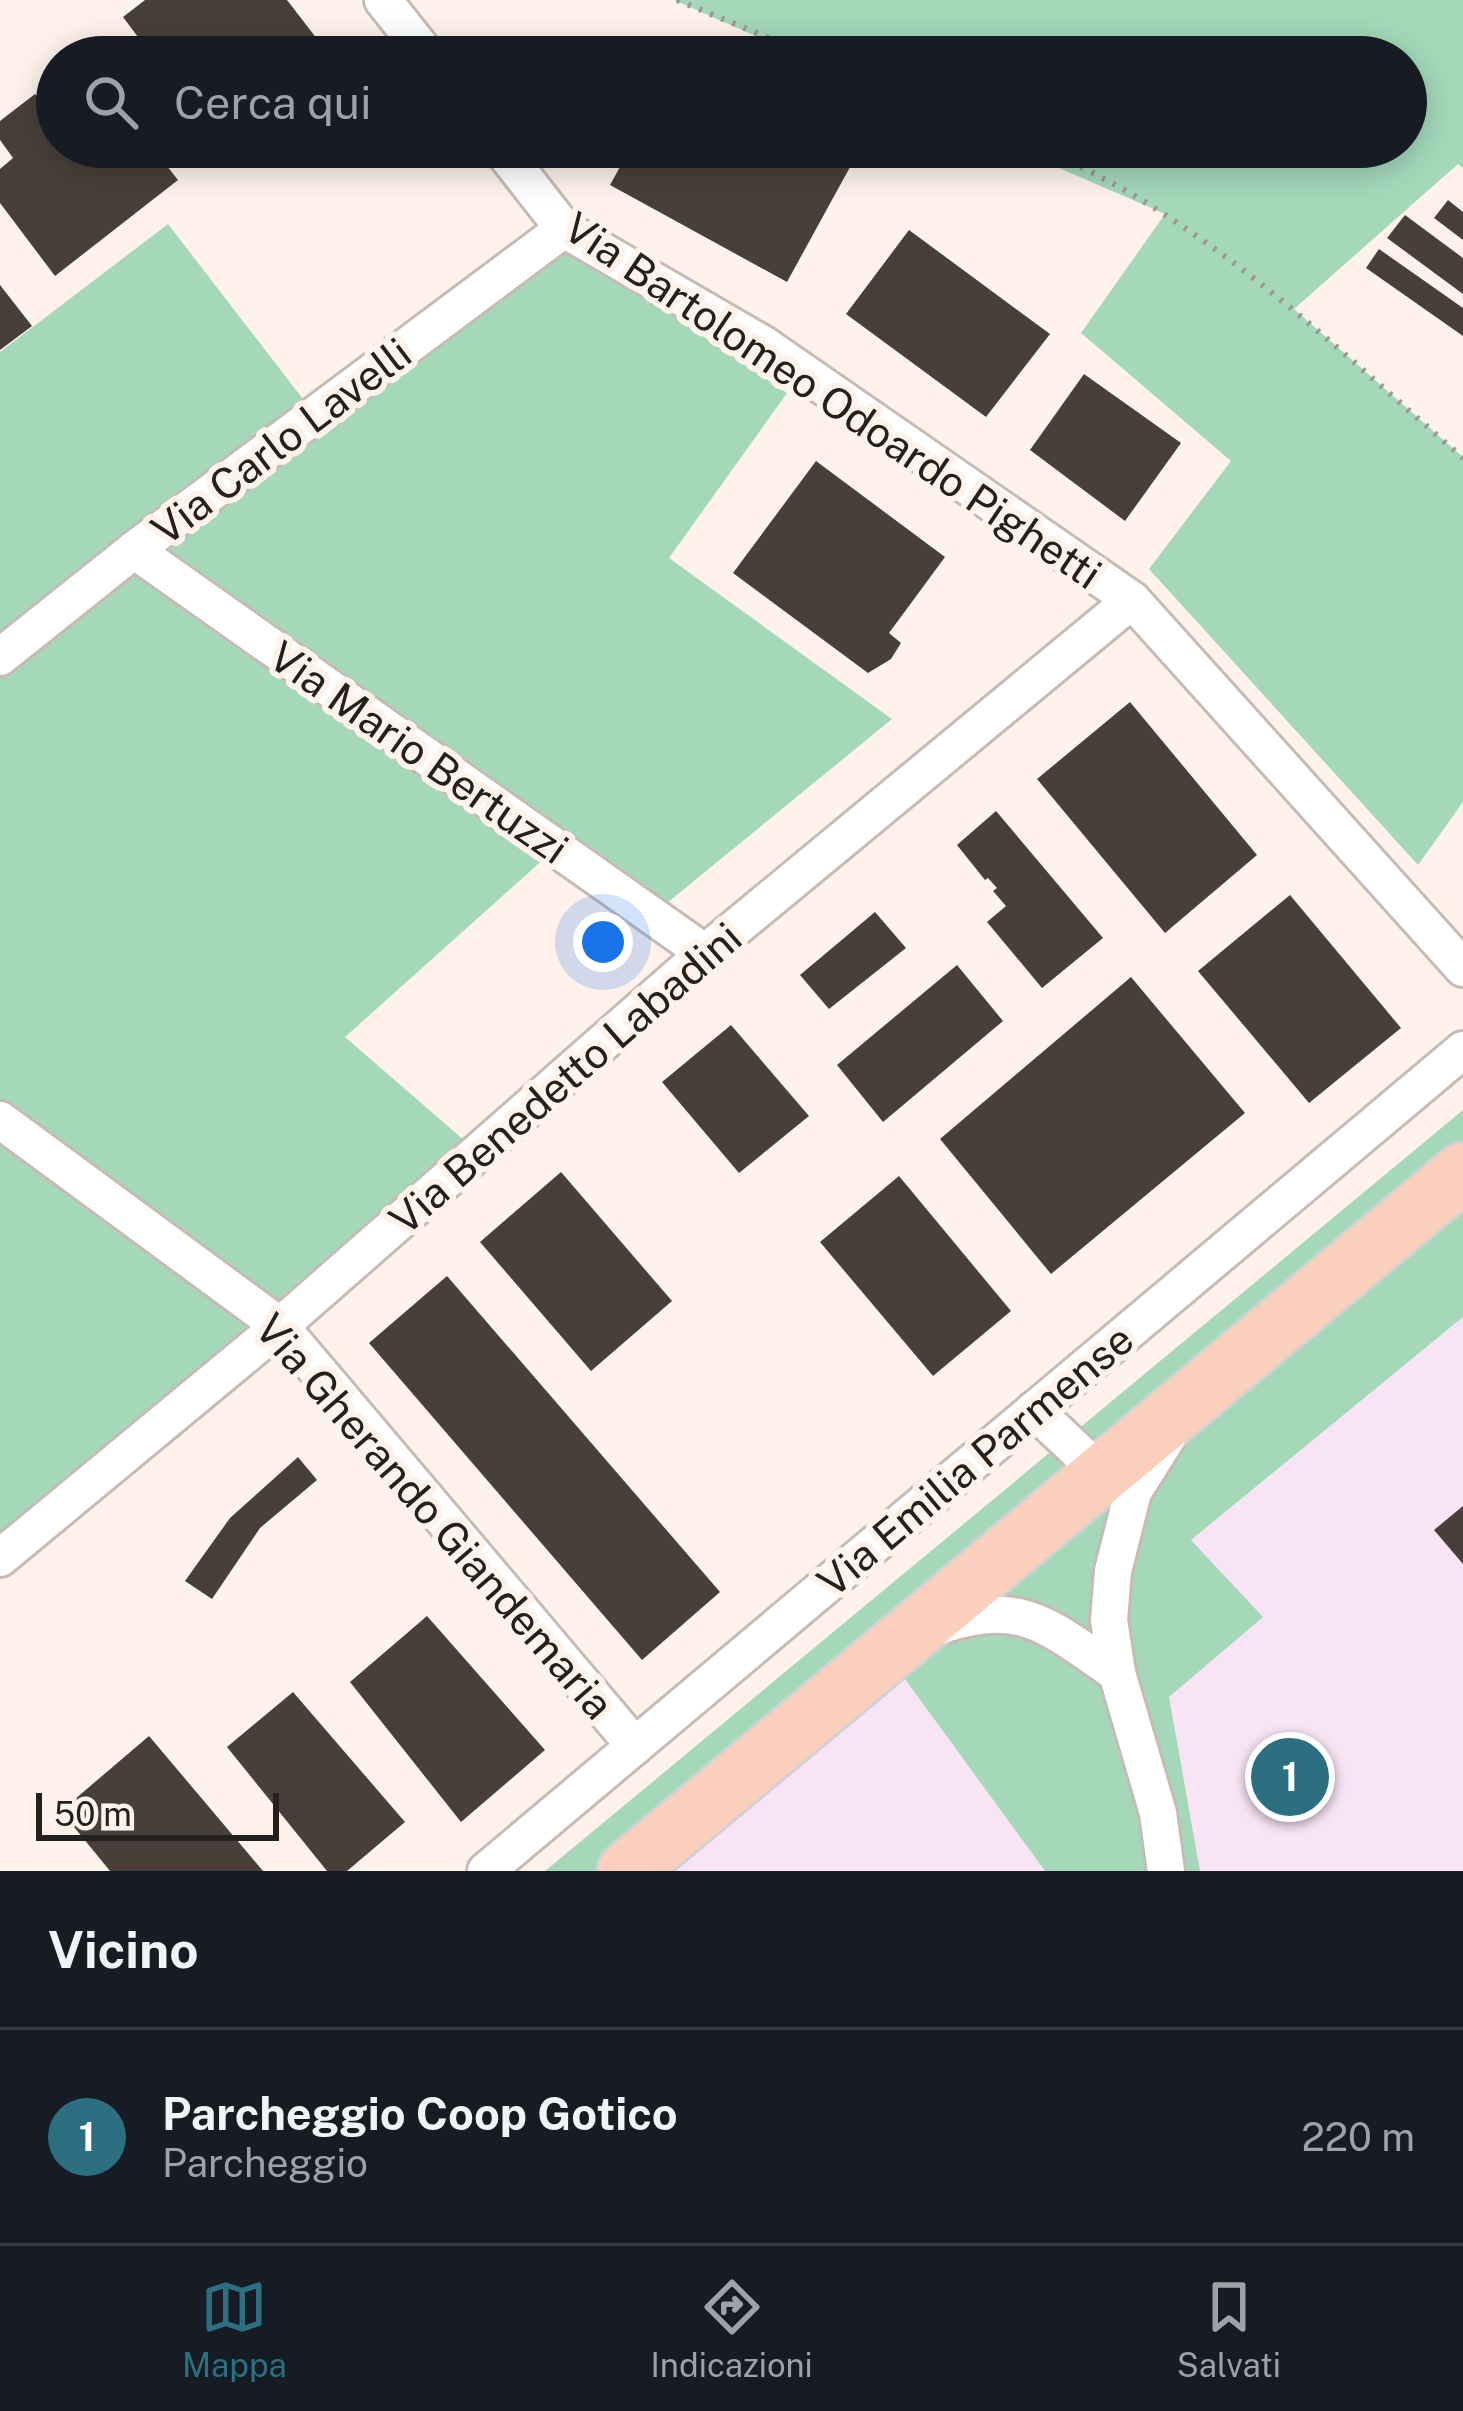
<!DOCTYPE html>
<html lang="it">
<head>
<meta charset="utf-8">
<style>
	body { margin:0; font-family:"Public Sans",sans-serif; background:#20242c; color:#f1f3f6 }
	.scale { position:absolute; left:36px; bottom:30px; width:243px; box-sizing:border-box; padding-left:12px; border:6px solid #24201d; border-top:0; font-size:33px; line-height:42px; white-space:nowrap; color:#24201d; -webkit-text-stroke:9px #fef2eb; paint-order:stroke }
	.you { position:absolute; left:603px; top:942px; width:42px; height:42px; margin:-30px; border:9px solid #fff; border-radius:50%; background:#1a73e8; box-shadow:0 0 0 18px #1a73e833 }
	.badge { display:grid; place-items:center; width:78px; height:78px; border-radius:50%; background:#2b6f80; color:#fff; font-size:39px; font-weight:700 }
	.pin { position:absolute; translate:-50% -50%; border:6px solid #fff; box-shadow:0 3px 12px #0006 }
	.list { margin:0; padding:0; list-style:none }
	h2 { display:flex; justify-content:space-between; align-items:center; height:156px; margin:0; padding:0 48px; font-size:51px }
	h2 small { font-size:39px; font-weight:400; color:#9ea1a6 }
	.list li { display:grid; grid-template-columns:78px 1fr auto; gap:36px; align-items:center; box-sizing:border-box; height:216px; padding:0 48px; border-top:3px solid #363941 }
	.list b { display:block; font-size:45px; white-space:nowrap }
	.list p { margin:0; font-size:39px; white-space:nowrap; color:#9ea1a6 }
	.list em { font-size:39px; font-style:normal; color:#9ea1a6 }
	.icon { flex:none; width:66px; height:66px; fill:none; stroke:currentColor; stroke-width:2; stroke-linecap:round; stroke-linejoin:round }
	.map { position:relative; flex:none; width:1463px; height:1871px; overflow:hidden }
	.search { position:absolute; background:#171b24; box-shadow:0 6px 30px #0003; left:36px; right:36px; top:36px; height:132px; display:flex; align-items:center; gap:30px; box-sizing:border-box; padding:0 42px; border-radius:66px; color:#9ea1a6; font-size:45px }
	.sheet { height:372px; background:#171b24 }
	nav { display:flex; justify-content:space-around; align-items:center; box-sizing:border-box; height:168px; border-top:3px solid #363941; background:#171b24; font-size:33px; color:#9ea1a6 }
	nav a { display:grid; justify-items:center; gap:6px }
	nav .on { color:#2b6f80 }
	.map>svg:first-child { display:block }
	.commercial { fill:#f8e4f4 }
	.green { fill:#a4d8b9 }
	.building { fill:#493f3a }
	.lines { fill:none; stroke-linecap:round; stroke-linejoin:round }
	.street-casing { stroke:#c7bcb5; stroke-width:42 }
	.primary-casing { stroke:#d3d2d2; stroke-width:63 }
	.path { stroke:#9f9691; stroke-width:6; stroke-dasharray:3 9; stroke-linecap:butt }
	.street { stroke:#fff; stroke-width:36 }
	.primary { stroke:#facfbc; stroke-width:57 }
	.labels { text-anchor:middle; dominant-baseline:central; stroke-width:12; stroke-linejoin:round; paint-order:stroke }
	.street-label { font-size:42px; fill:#24201d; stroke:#fef2eb }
</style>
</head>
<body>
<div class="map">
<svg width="1463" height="1871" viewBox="0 0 1463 1871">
	<rect width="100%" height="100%" fill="#fef2eb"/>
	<g class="commercial">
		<path d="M1463 1317V1871H1200L1169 1697 1262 1617 1191 1540Z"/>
		<path d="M886 1652 1045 1871H620Z"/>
	</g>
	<g class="green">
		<path d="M674 0H1463V168L1458 164 1294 309 1463 457V802L1418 865 1149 569 1231 461 1081 333 1165 214 1011 147H1406V57H803Z"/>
		<path d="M168 224 316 416 550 233 787 393 669 558 892 719 667 903 520 798 545 858 345 1037 480 1154 0 1558V352Z"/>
		<path d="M1463 1110V1317L1191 1540 1263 1617 1169 1697 1200 1871H1045L886 1653 620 1871H545Z"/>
	</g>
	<g class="building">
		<path d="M145 0H287L331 57H153L123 17Z"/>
		<path d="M35 94 57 118V147H152L178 180 55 276 0 203V169L13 158 0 140V121Z"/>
		<path d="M631 147H861L787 282 610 185Z"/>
		<path d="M1448 200 1463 212V240L1434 218Z"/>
		<path d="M1405 215 1463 258V294L1387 238Z"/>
		<path d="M909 230 1050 334 986 417 846 314Z"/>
		<path d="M1379 249 1463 308V336L1366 268Z"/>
		<path d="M0 285 32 326 0 350Z"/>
		<path d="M1084 374 1181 443 1125 521 1030 450Z"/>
		<path d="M816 461 945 557 889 633 901 643 891 659 868 673 733 573Z"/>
		<path d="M1130 702 1257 855 1165 933 1037 779Z"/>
		<path d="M996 811 1103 938 1042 988 987 922 1006 906 993 891 997 888 988 878 985 880 957 845Z"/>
		<path d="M1290 895 1401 1028 1309 1103 1198 971Z"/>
		<path d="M875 912 906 948 829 1009 800 975Z"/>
		<path d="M957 965 1003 1021 883 1122 837 1065Z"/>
		<path d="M1131 977 1245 1113 1051 1274 940 1139Z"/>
		<path d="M731 1025 809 1116 739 1173 662 1082Z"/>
		<path d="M561 1172 672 1301 591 1371 480 1242Z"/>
		<path d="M899 1176 1011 1311 933 1376 820 1242Z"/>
		<path d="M447 1276 720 1592 642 1660 369 1343Z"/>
		<path d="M298 1457 317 1480 260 1528 212 1599 185 1581 230 1518Z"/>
		<path d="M1463 1506V1564L1434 1530Z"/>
		<path d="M427 1616 545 1750 461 1822 350 1682Z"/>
		<path d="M293 1692 405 1822 347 1871H327L227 1747Z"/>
		<path d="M149 1736 263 1871H110L61 1811Z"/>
	</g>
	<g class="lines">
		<defs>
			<g id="street">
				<path d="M383 0 428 57"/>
				<path d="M500 147 564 229 764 345 1132 600 1463 968"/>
				<path d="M134 550 705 953"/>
				<path d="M0 657 134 550 564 229"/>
				<path d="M0 1120 280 1326 635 1746"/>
				<path d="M1034 1410 1103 1475"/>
				<path d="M0 1558 280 1326 705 953 1132 600"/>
				<path d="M930 1629C1021 1596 1044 1624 1117 1673"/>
				<path d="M486 1871 1463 1050"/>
				<path d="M1166 1871 1158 1813 1117 1673 1109 1620 1113 1571 1133 1492 1167 1438"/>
			</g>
			<path id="primary" d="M627 1871 1463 1172"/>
		</defs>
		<use href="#street" class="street-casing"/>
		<use href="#primary" class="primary-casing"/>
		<g class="path">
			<path d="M677 0 815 57"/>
			<path d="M1037 147C1201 214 1331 344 1463 458"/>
		</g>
		<use href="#street" class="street"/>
		<use href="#primary" class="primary"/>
	</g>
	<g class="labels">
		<g class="street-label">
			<text transform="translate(833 400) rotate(34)">Via Bartolomeo Odoardo Pighetti</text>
			<text transform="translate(281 441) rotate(-37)">Via Carlo Lavelli</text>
			<text transform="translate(419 752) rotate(35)">Via Mario Bertuzzi</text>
			<text transform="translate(565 1078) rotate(-41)">Via Benedetto Labadini</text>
			<text transform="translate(975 1460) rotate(-40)">Via Emilia Parmense</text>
			<text transform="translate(435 1516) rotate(49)">Via Gherando Giandemaria</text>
		</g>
	</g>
</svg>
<div class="scale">50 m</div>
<div class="you"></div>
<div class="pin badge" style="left:1290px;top:1777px">1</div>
<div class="search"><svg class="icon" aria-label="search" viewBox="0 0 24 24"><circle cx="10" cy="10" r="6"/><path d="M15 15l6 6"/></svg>Cerca qui</div>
</div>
<section class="sheet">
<h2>Vicino<small></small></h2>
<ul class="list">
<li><span class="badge">1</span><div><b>Parcheggio Coop Gotico</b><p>Parcheggio</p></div><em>220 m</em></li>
</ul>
</section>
<nav>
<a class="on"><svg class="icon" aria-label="map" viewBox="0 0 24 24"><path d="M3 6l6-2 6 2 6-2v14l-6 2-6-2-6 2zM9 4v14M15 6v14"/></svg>Mappa</a>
<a><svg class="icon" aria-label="directions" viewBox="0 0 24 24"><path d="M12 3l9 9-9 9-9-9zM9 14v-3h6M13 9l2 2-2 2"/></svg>Indicazioni</a>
<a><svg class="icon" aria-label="saved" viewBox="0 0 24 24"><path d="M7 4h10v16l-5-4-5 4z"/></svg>Salvati</a>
</nav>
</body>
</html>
